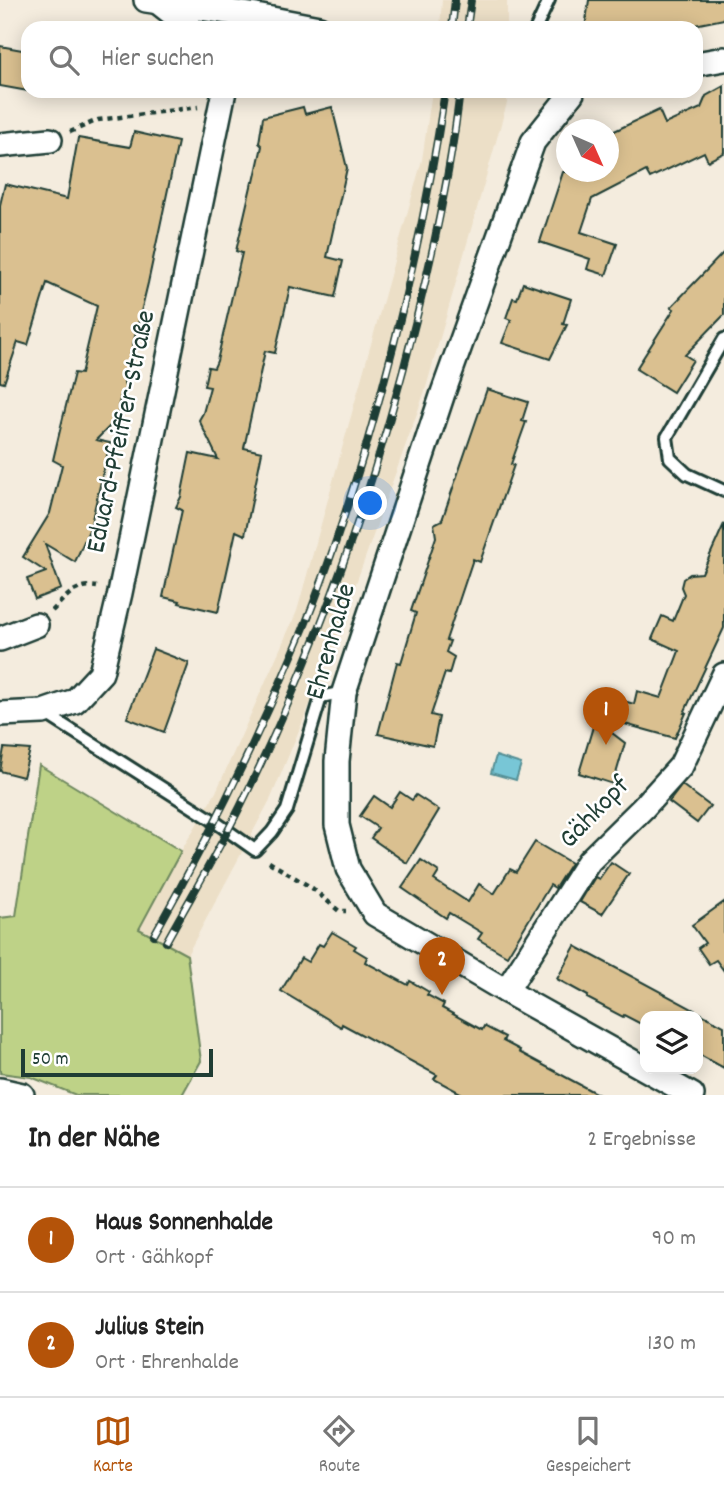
<!DOCTYPE html>
<html lang="de">
<head>
<meta charset="utf-8">
<style>
	body { margin:0; font-family:Dekko,sans-serif; background:#f6f6f6; color:#222 }
	.controls { position:absolute; right:21px; bottom:21px; display:grid; overflow:hidden; border-radius:14px; box-shadow:0 4px 18px #0003 }
	.controls button { width:63px; height:63px; display:grid; place-items:center; padding:0; border:0; border-bottom:2px solid #e0e0e0; background:#fff; color:#222; font:35px sans-serif }
	.compass { position:absolute; left:556px; top:119px; width:63px; height:63px; border-radius:50%; background:#fff; box-shadow:0 4px 18px #0003; rotate:135deg }
	.scale { position:absolute; left:21px; bottom:18px; width:192px; box-sizing:border-box; padding-left:7px; border:4px solid #1f3d34; border-top:0; font-size:19px; line-height:24px; white-space:nowrap; color:#1f3d34; -webkit-text-stroke:5px #fff; paint-order:stroke }
	.you { position:absolute; left:371px; top:504px; width:24px; height:24px; margin:-18px; border:5px solid #fff; border-radius:50%; background:#1a73e8; box-shadow:0 0 0 10px #1a73e833 }
	.badge { display:grid; place-items:center; width:46px; height:46px; border-radius:50%; background:#b45309; color:#fff; font-size:23px; font-weight:700 }
	.pin { position:absolute; translate:-50% -58px; filter:drop-shadow(0 2px 4px #0008) }
	.pin::after { content:''; position:absolute; top:37px; width:24px; height:21px; background:inherit; clip-path:polygon(0 0,100% 0,50% 100%) }
	.list { margin:0; padding:0; list-style:none }
	h2 { display:flex; justify-content:space-between; align-items:center; height:91px; margin:0; padding:0 28px; font-size:30px }
	h2 small { font-size:23px; font-weight:400; color:#767676 }
	.list li { display:grid; grid-template-columns:46px 1fr auto; gap:21px; align-items:center; box-sizing:border-box; height:105px; padding:0 28px; border-top:2px solid #e0e0e0 }
	.list b { display:block; font-size:26px; white-space:nowrap }
	.list p { margin:0; font-size:23px; white-space:nowrap; color:#767676 }
	.list em { font-size:23px; font-style:normal; color:#767676 }
	.icon { flex:none; width:38px; height:38px; fill:none; stroke:currentColor; stroke-width:2; stroke-linecap:round; stroke-linejoin:round }
	.map { position:relative; flex:none; width:724px; height:1095px; overflow:hidden }
	.search { position:absolute; background:#fff; box-shadow:0 4px 18px #0003; left:21px; right:21px; top:21px; height:77px; display:flex; align-items:center; gap:18px; box-sizing:border-box; padding:0 24px; border-radius:21px; color:#767676; font-size:26px }
	.sheet { height:301px; background:#fff }
	nav { display:flex; justify-content:space-around; align-items:center; box-sizing:border-box; height:98px; border-top:2px solid #e0e0e0; background:#fff; font-size:19px; color:#767676 }
	nav a { display:grid; justify-items:center; gap:4px }
	nav .on { color:#b45309 }
	.map>svg:first-child { display:block }
	.built { fill:#ecdfc7 }
	.green { fill:#bed287; stroke:#6e885e; stroke-width:2 }
	.water { fill:#78c6d6; stroke:#548f95; stroke-width:2 }
	.building { fill:#dac090; stroke:#1f3d34; stroke-width:2 }
	.lines { fill:none; stroke-linecap:round; stroke-linejoin:round }
	.lane-casing { stroke:#1f3d34; stroke-width:16 }
	.street-casing { stroke:#1f3d34; stroke-width:28 }
	.path { stroke:#1f3d34; stroke-width:4.5; stroke-dasharray:5 5; stroke-linecap:butt }
	.lane { stroke:#fff; stroke-width:10 }
	.street { stroke:#fff; stroke-width:23 }
	.rail-casing { stroke:#1f3d34; stroke-width:8 }
	.rail { stroke:#fff; stroke-width:5; stroke-dasharray:16; stroke-linecap:butt }
	.labels { text-anchor:middle; dominant-baseline:central; stroke-width:5; stroke-linejoin:round; paint-order:stroke }
	.street-label { font-size:28px; fill:#1f3d34; stroke:#fff }
</style>
</head>
<body>
<div class="map">
<svg width="724" height="1095" viewBox="0 0 724 1095">
	<rect width="100%" height="100%" fill="#f4ecde"/>
	<filter id="ink" filterUnits="userSpaceOnUse"><feTurbulence type="fractalNoise" baseFrequency=".0143" numOctaves="2"/><feDisplacementMap in="SourceGraphic" scale="14" xChannelSelector="R" yChannelSelector="G"/><feConvolveMatrix kernelMatrix="1 2 1 2 8 2 1 2 1" color-interpolation-filters="sRGB"/></filter>
	<g filter="url(#ink)">
		<g class="built">
			<path d="M442 0H507V28H440Z"/>
			<path d="M432 91H507V103L425 391 331 653 271 798 187 955 139 929 181 851 216 792 297 611 422 160Z"/>
		</g>
		<path class="green" d="M39 765 181 851 139 929 187 955 201 1061 182 1095H76L31 1077 0 1073V918L16 916Z"/>
		<path class="water" d="M496 756 521 764 516 780 491 773Z"/>
		<g class="building">
			<path d="M589 0H724V19L680 28H585Z"/>
			<path d="M0 46 28 51V91L0 86Z"/>
			<path d="M724 86V153L708 161 704 152 650 178 646 171 592 199 581 232 617 244 606 275 587 269 590 259 540 242 563 172H608V134L659 110 665 124 701 108 706 96Z"/>
			<path d="M303 107 305 114 332 107 347 168 327 257 343 261 335 297 290 287 275 353 265 351 244 448 262 452 245 535 236 531 218 612 179 603 180 601 163 597 182 510 176 507 181 497 190 453 218 459 199 420 203 413 210 387 204 386 208 367 214 368 217 361 242 253 236 251 252 182H254L262 146 259 143 263 117Z"/>
			<path d="M134 132 178 142 148 283 124 382 126 390 121 395 118 408 120 416 96 440 110 443 90 528 75 562 45 544 61 589 35 599 27 579 46 572 23 557 50 513 62 465 53 460 61 426 74 373 81 374 97 306 47 283 28 345 18 342 4 383 0 382V205L5 184 67 199 78 138 130 147Z"/>
			<path d="M724 252V315L685 355 693 360 673 392 636 369 674 309 671 307Z"/>
			<path d="M523 283 571 299 563 324 567 325 550 359 502 343 511 320 506 318 513 298 517 299Z"/>
			<path d="M487 389 528 402 522 421 526 422 511 464 514 465 480 562 473 559 446 640 450 641 446 652 454 657 449 674 445 673 431 715 439 717 433 746 378 734 397 662 401 663 416 613 411 611 436 537 434 524 442 520Z"/>
			<path d="M724 524V628L684 713H686L675 738 596 716 603 695 634 704 637 691 661 698 679 651 652 639 662 616 673 621 684 594 681 587 683 579 690 574 702 573Z"/>
			<path d="M153 649 189 663 164 732 127 718Z"/>
			<path d="M595 720 625 743 613 784 579 773Z"/>
			<path d="M4 748 30 750 23 777 0 771Z"/>
			<path d="M682 785 710 806 697 823 669 802Z"/>
			<path d="M400 792 412 800 416 795 439 810 407 863 371 838 378 828 360 816 374 796 390 807Z"/>
			<path d="M535 842 571 863 555 888 550 885 507 956 478 939 482 933 449 913 446 918 402 888 421 860 439 872 434 880 468 902 479 884 494 894 510 869 516 872Z"/>
			<path d="M611 862 629 874 602 914 580 902 595 877 599 879Z"/>
			<path d="M724 902V971L716 960 709 964 698 948 705 943 692 925Z"/>
			<path d="M332 932 356 946 354 949 367 957 365 962 408 985 410 981 429 992 427 995 444 1004 442 1008 482 1030 484 1026 505 1037 503 1041 520 1050 519 1052 599 1095H464L434 1079 437 1075 342 1024 341 1027 281 991 301 958 308 962 319 944 323 946Z"/>
			<path d="M575 946 724 1026V1068L698 1054V1016H645V1026L624 1015 623 1017 587 998 588 996 557 979Z"/>
		</g>
		<g class="lines">
			<defs>
				<g id="lane">
					<path d="M536 28 549 0"/>
					<path d="M724 339 667 437 670 458 687 474 724 491"/>
					<path d="M43 712 211 819 255 850 272 832 287 810 321 697 344 692"/>
				</g>
				<g id="street">
					<path d="M146 0 256 16 319 28"/>
					<path d="M159 3 191 28"/>
					<path d="M696 64 724 59"/>
					<path d="M572 93 533 142 443 393 344 692 337 761V825L348 869 375 914 506 991 692 1095"/>
					<path d="M0 145 50 140"/>
					<path d="M0 639 36 625"/>
					<path d="M0 714 43 712 75 701 101 673 120 593 224 91"/>
					<path d="M506 991 589 861 643 808 681 766 724 675"/>
					<path d="M0 1090 22 1095"/>
				</g>
			</defs>
			<use href="#lane" class="lane-casing"/>
			<use href="#street" class="street-casing"/>
			<g class="path">
				<path d="M70 132 98 120 198 107"/>
				<path d="M52 611C66 597 76 583 97 587"/>
				<path d="M269 862 312 888 339 911H346"/>
			</g>
			<use href="#lane" class="lane"/>
			<use href="#street" class="street"/>
			<defs>
				<g id="rail">
					<path d="M452 28 455 0"/>
					<path d="M467 28 471 0"/>
					<path d="M154 935C206 843 253 748 294 651 323 585 345 515 366 446 400 330 427 212 445 91"/>
					<path d="M166 942C191 897 217 853 240 807 317 652 375 487 416 320 435 244 451 168 460 91"/>
				</g>
			</defs>
			<use href="#rail" class="rail-casing"/>
			<use href="#rail" class="rail"/>
		</g>
	</g>
	<g class="labels">
		<g class="street-label">
			<text transform="translate(123 432) rotate(-78)">Eduard-Pfeiffer-Straße</text>
			<text transform="translate(333 642) rotate(-74)">Ehrenhalde</text>
			<text transform="translate(596 814) rotate(-46)">Gähkopf</text>
		</g>
	</g>
</svg>
<div class="controls">
<button><svg class="icon" aria-label="layers" viewBox="0 0 24 24"><path d="M12 4l9 5-9 5-9-5zM3 14l9 5 9-5"/></svg></button>
</div>
<svg class="compass" viewBox="-18 -18 36 36"><path d="M0-13l5 13h-10z" fill="#e53935"/><path d="M0 13l5-13h-10z" fill="#767676"/></svg>
<div class="scale">50 m</div>
<div class="you"></div>
<div class="pin badge" style="left:606px;top:745px">1</div>
<div class="pin badge" style="left:442px;top:995px">2</div>
<div class="search"><svg class="icon" aria-label="search" viewBox="0 0 24 24"><circle cx="10" cy="10" r="6"/><path d="M15 15l6 6"/></svg>Hier suchen</div>
</div>
<section class="sheet">
<h2>In der Nähe<small>2 Ergebnisse</small></h2>
<ul class="list">
<li><span class="badge">1</span><div><b>Haus Sonnenhalde</b><p>Ort · Gähkopf</p></div><em>90 m</em></li>
<li><span class="badge">2</span><div><b>Julius Stein</b><p>Ort · Ehrenhalde</p></div><em>130 m</em></li>
</ul>
</section>
<nav>
<a class="on"><svg class="icon" aria-label="map" viewBox="0 0 24 24"><path d="M3 6l6-2 6 2 6-2v14l-6 2-6-2-6 2zM9 4v14M15 6v14"/></svg>Karte</a>
<a><svg class="icon" aria-label="directions" viewBox="0 0 24 24"><path d="M12 3l9 9-9 9-9-9zM9 14v-3h6M13 9l2 2-2 2"/></svg>Route</a>
<a><svg class="icon" aria-label="saved" viewBox="0 0 24 24"><path d="M7 4h10v16l-5-4-5 4z"/></svg>Gespeichert</a>
</nav>
</body>
</html>
